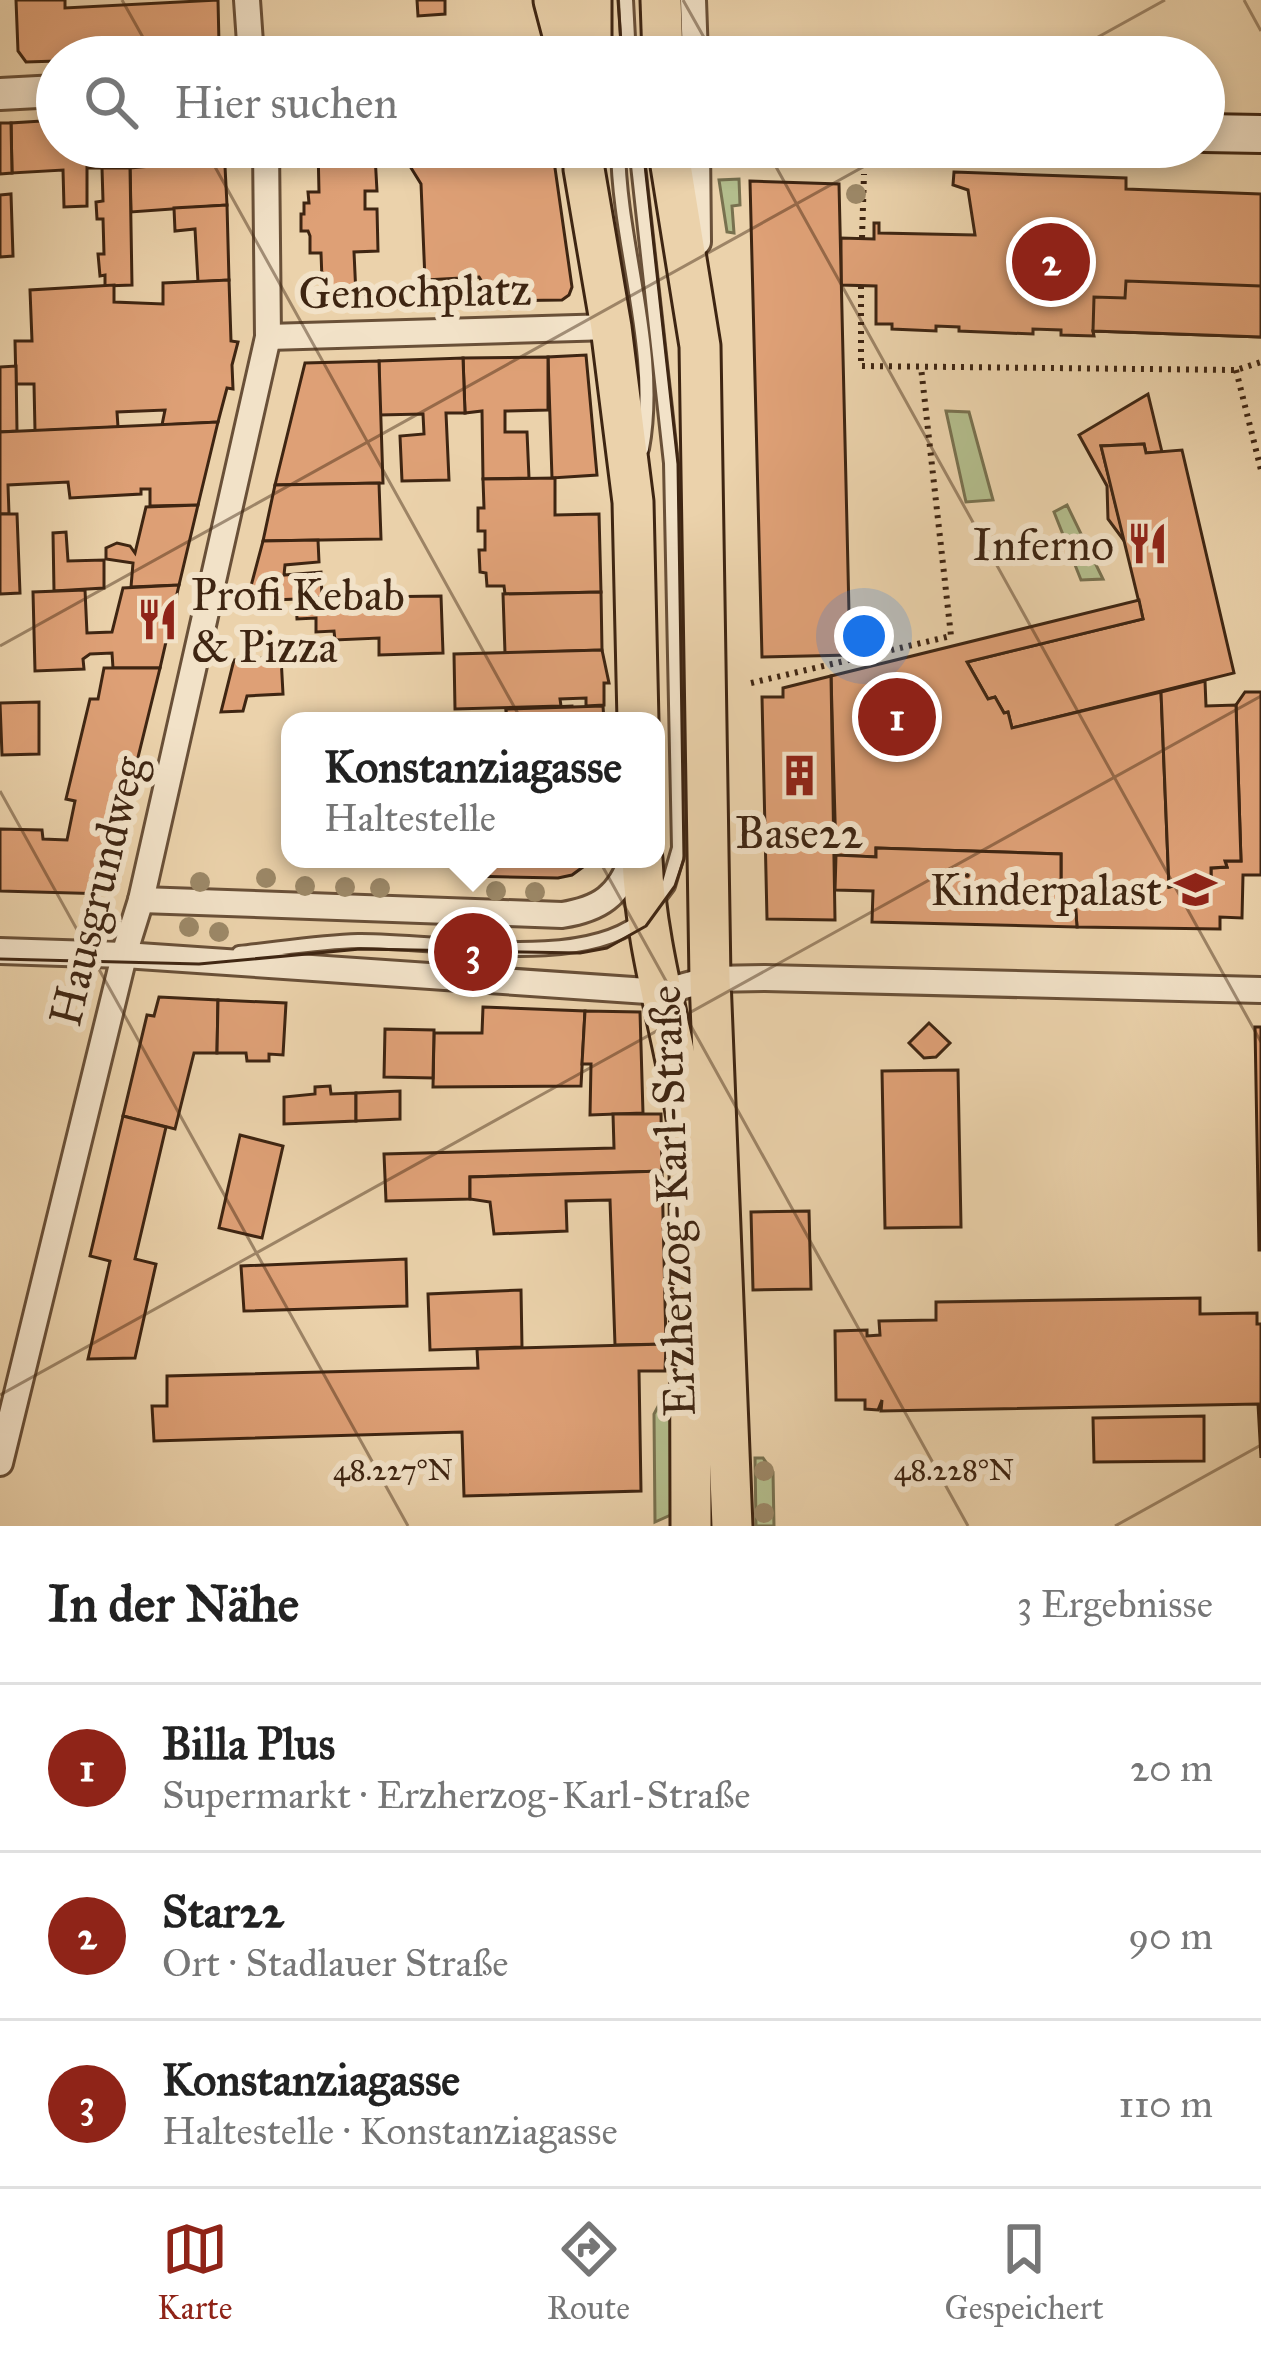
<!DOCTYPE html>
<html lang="de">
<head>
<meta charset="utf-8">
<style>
	body { margin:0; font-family:"IM FELL Great Primer",serif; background:#f6f6f6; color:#222 }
	.you { position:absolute; left:864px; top:636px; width:42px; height:42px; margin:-30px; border:9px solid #fff; border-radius:50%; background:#1a73e8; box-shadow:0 0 0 18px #1a73e833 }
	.badge { display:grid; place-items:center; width:78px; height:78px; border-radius:50%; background:#8f2418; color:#fff; font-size:39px; font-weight:700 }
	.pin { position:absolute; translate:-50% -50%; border:6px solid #fff; box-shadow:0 3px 12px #0006 }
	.popup { position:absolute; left:281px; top:712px; width:384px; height:156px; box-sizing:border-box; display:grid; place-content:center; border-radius:24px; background:#fff; filter:drop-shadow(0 3px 9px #0005); font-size:39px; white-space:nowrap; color:#767676 }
	.popup b { font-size:45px; color:#222 }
	.popup::after { content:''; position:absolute; left:50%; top:100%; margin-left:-24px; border:24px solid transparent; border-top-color:#fff }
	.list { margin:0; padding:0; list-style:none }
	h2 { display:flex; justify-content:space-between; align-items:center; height:156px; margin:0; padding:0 48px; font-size:51px }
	h2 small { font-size:39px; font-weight:400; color:#767676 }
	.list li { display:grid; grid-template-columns:78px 1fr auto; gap:36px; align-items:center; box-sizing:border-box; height:168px; padding:0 48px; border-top:3px solid #e0e0e0 }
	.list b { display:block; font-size:45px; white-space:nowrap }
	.list p { margin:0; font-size:39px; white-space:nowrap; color:#767676 }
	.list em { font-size:39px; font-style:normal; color:#767676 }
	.icon { flex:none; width:66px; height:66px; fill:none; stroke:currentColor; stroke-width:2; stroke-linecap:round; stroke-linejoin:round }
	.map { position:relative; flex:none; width:1261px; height:1526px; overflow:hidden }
	.search { position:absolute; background:#fff; box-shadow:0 6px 18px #0003; left:36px; right:36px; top:36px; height:132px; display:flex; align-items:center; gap:30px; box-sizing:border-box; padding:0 42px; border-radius:66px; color:#767676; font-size:45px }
	.sheet { height:660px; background:#fff }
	nav { display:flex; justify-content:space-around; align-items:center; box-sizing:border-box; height:168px; border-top:3px solid #e0e0e0; background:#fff; font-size:33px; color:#767676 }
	nav a { display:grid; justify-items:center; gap:6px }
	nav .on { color:#8f2418 }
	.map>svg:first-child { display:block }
	.green { fill:#b3bd8c; stroke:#78714f; stroke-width:3 }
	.building { fill:#dea076; stroke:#3e2512; stroke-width:3 }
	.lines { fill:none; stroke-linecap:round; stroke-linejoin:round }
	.service-casing { stroke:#695038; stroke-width:18 }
	.minor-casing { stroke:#695038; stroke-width:30 }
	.tertiary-casing { stroke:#695038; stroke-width:36 }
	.secondary-casing { stroke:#3e2512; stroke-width:42 }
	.primary-casing { stroke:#3e2512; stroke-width:45 }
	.motorway-casing { stroke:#3e2512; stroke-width:51 }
	.path { stroke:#3e2512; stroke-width:6; stroke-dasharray:3 6; stroke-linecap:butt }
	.service { stroke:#f2e2c8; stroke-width:12 }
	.minor { stroke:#f2e2c8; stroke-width:24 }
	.tertiary { stroke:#f2e2c8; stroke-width:30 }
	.secondary { stroke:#f2e2c8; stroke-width:36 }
	.primary { stroke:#ebd2ab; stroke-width:39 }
	.motorway { stroke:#ebd2ab; stroke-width:45 }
	.tram { stroke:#3e2512; stroke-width:3 }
	.tree { fill:#9c8867 }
	.ticks { fill:none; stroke:#3e2512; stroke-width:3; stroke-opacity:0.45 }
	.labels { text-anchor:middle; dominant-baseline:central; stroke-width:12; stroke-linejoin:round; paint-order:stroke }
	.street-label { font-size:45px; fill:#3e2512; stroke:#f2e2c8 }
	.poi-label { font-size:45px; fill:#3e2512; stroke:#f2e2c8; text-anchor:end }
	.ticks-label { font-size:30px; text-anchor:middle; fill:#3e2512; stroke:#f2e2c8; stroke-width:12; stroke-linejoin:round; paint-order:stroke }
</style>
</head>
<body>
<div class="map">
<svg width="1261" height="1526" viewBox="0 0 1261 1526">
	<rect width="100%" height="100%" fill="#ebd2ab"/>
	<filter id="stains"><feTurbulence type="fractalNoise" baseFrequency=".00167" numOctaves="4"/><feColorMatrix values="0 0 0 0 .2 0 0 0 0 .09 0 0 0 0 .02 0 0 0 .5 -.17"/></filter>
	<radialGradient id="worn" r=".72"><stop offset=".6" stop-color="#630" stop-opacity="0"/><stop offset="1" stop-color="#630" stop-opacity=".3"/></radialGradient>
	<g class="green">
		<path d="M739 179 740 205 732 206 734 233 727 232 719 180Z"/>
		<path d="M946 411 969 412 993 500 966 502Z"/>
		<path d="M1067 505 1103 579 1081 580 1054 512Z"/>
		<path d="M675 1391V1513L655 1522 654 1414 663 1397Z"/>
		<path d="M755 1458H763L773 1472 774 1526H756Z"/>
	</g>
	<g class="building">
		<path d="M16 0H65V8L218 0 219 44 209 54 57 57V61L26 62 18 51Z"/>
		<path d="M417 0H445V14L418 16Z"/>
		<path d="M57 120V147H87V206L64 207 63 170 12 173 11 123Z"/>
		<path d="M0 123H11L12 173 0 174Z"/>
		<path d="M87 147H129L130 168H88Z"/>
		<path d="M162 147H224L227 205 131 212 130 168 163 165Z"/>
		<path d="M318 147H351V156L375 155 377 191H365V209H377L378 251 354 252 356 295 380 294V304L323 306 321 253H310V236L308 231H301V214H304V203H309L308 192H319Z"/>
		<path d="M433 147H552L572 287 569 295 562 300 494 301 479 277 425 280 421 184 408 163Z"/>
		<path d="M102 168H130L132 285 105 286V275L100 276 98 254H104L103 219H97L96 202 103 201Z"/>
		<path d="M954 172 1126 178V189L1261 194V337L1093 331 1094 336 1061 335V330L1033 329V334L959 331V327L936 326V331L892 329V324H876V286L841 285V238L874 239V223H879V233L975 235 968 190 953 185Z"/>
		<path d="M750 181 839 184 850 655 762 657Z"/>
		<path d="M11 194 13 256 0 257V195Z"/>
		<path d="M227 205 229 280 198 282 195 229 175 231 174 208Z"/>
		<path d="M229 280 231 341 238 342 232 365 233 389 227 388 218 422 162 425 165 410 117 412 118 427 35 431 34 384H16L15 341H32L30 290 114 285V302L163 304V283Z"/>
		<path d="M1126 281 1261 286V337L1093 331 1094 297 1125 298Z"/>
		<path d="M586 355 597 475 552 478 548 357Z"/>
		<path d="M548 357V410L505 411V432H527L529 478 483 479 482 411 465 413 463 358Z"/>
		<path d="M463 358 465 413H446L449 480 402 481 400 436 424 434 423 414 379 415V361Z"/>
		<path d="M379 361 383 483 275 485 305 363Z"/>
		<path d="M16 366 17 431 0 432V367Z"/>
		<path d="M1148 394 1162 452 1146 453 1144 444 1101 446 1125 542 1108 519 1107 486 1079 435Z"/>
		<path d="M218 422 198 505 150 506V489H141V494L70 498 68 482 8 485 9 514H0V432Z"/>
		<path d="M1144 444 1146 453 1182 450 1234 673 1012 728 1008 712 1004 713 995 697 988 699 967 662 1143 619 1101 446Z"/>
		<path d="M555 478V515L599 514 601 592 505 594 504 586H487L486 573 480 572 479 550H485V531H478V508H484L483 479Z"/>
		<path d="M379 483 381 539 263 541 275 485Z"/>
		<path d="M198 505 179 585 131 587 133 563 106 559V548L117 543 130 546 135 553 146 507Z"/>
		<path d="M0 514H17L20 593 0 594Z"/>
		<path d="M66 532 68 561 104 560V588L54 591 53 533Z"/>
		<path d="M318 540 319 562 285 565 284 575 321 572 322 598 247 601 263 541Z"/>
		<path d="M179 585 160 668H113L112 653 90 654 83 659 84 669 35 671 33 592 85 590 87 633 112 632 123 588Z"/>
		<path d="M601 592 602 650 505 653 503 594Z"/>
		<path d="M441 596 443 653 379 655V638L335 640 334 631 316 632V618L297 619 296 598Z"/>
		<path d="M1139 600 1143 619 967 662 988 699 995 697 1004 713 1008 712 1012 728 1161 692 1169 887 1211 877V868L1227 867 1225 861H1241L1236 705 1245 692H1261V875H1243L1242 918 1220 917V929L1077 927 1074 887 1061 886V854L876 848V857L836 855 831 676Z"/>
		<path d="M602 650 609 683H604V705L586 706V698L560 699 561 706 455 709 454 654Z"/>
		<path d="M281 657 283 694 247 696 243 711 221 712 234 660Z"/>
		<path d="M104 668H160L108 879V894L0 891V829L42 830 43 839 67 840 75 801 66 799 90 699H98Z"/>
		<path d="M831 676 835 920 767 919 762 697H783V688Z"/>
		<path d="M1205 681 1206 706 1236 705 1241 861H1225L1227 867 1211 868V877L1169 887 1161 692Z"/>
		<path d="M39 702V754L2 755 0 703Z"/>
		<path d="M572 706 573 721H507L506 709Z"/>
		<path d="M603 706 604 721H507L506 709Z"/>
		<path d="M876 848 1061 854V886L1074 887 1077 927 872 922 873 891 835 890 836 855 876 857Z"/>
		<path d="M469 859H594L572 875 558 878 469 876Z"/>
		<path d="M159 997 218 1000 217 1053H194L175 1129 123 1116 147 1015 154 1016Z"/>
		<path d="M218 1000 286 1003 283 1055 269 1054V1061H247L246 1053H217Z"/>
		<path d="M483 1007 585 1011 581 1086 433 1087 434 1033H482Z"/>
		<path d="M585 1011 640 1012 643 1113 590 1115 591 1064H582Z"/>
		<path d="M929 1023 950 1043 936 1057 924 1058 909 1043Z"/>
		<path d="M1255 1027H1261V1250H1259Z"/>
		<path d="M385 1029 434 1030 433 1078 384 1077Z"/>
		<path d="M958 1070 961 1227 885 1228 882 1071Z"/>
		<path d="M330 1086 331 1094 356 1093V1121L284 1124V1097L315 1094V1087Z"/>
		<path d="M400 1091V1119L356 1121V1093Z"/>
		<path d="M613 1114H661L662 1171 470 1177V1199L386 1201 384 1154 614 1148Z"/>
		<path d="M123 1116 166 1127 135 1259 156 1264 135 1358 88 1359 110 1261 90 1256Z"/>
		<path d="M240 1135 283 1146 262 1238 219 1228Z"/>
		<path d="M662 1171 666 1344 615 1345 610 1200 566 1201 567 1231 494 1234 490 1202 470 1199V1177Z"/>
		<path d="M809 1211 811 1289 753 1290 751 1212Z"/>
		<path d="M406 1259 407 1306 244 1311 241 1266Z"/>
		<path d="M521 1290 522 1347 430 1350 428 1294Z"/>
		<path d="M1200 1298V1314L1257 1313V1324H1261V1458L1258 1404 881 1411 882 1400 878 1410 865 1409V1400H836L835 1331 867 1330V1336L880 1335 879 1321 936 1320V1302Z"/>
		<path d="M666 1344 665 1371H639L641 1491 464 1496 462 1432 154 1441 152 1406H167V1376L478 1368 477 1349Z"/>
		<path d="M1204 1416V1461L1094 1462 1093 1418Z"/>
	</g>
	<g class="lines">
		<defs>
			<g id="service">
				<path d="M626 0 629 57"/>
				<path d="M618 147C619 247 660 350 642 449"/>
				<path d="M636 147 671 463 679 848 668 886 656 902"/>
				<path d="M239 953C278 949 319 942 358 941 437 940 575 969 638 922"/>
			</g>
			<g id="minor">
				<path d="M247 0 251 57"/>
				<path d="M693 0 695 57"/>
				<path d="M697 147 698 242"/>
				<path d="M268 337 611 327"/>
				<path d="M141 900 562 915C600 909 619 896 632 859"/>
				<path d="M0 951 124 955 662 992 710 979 765 978 1261 990"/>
				<path d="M0 1463 126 948 141 900 268 337 266 147"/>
			</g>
			<path id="tertiary" d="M0 94 57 91"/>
			<path id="secondary" d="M1204 133 1261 134"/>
			<g id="primary">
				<path d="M661 0 663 57"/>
				<path d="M591 57V0"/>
				<path d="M586 147 584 169 611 327 633 502 638 721"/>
				<path d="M668 147 700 346 710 979 732 1526"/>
				<path d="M642 859C646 953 677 1044 690 1137L691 1526"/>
			</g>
			<path id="motorway" d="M557 0 572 57"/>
		</defs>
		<use href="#service" class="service-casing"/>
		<use href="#minor" class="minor-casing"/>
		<use href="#tertiary" class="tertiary-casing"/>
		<use href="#secondary" class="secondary-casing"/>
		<use href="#primary" class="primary-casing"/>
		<use href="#motorway" class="motorway-casing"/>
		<g class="path">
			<path d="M862 238 864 174"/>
			<path d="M861 286V366L1236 370 1261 362"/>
			<path d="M1236 370 1261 470"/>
			<path d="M751 683 951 636 921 367"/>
		</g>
		<use href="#service" class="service"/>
		<use href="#minor" class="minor"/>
		<use href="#tertiary" class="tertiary"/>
		<use href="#secondary" class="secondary"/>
		<use href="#primary" class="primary"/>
		<use href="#motorway" class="motorway"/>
		<g class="tram">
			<path d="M618 0 622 57"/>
			<path d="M0 959 199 964 360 949 580 953 607 948 646 926 675 886 684 859 678 464 643 147"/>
		</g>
	</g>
	<g class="tree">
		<circle cx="856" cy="194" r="10"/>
		<circle cx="266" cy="878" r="10"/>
		<circle cx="200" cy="882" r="10"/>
		<circle cx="305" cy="886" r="10"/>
		<circle cx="345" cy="887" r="10"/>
		<circle cx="380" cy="888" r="10"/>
		<circle cx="496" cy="891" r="10"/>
		<circle cx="535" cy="892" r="10"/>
		<circle cx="189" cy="927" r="10"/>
		<circle cx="219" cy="932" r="10"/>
		<circle cx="764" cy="1471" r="10"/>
		<circle cx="764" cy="1513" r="10"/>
	</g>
	<path class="ticks" d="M122 0 154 57M683 0 715 57M1244 0 1261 31M1062 57 1165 0M204 147 968 1526M765 147 1261 1042M0 646 899 147M0 791 408 1526M0 1395 1261 696M1115 1526 1261 1445"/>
	<defs>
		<symbol id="restaurant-bare" viewBox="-9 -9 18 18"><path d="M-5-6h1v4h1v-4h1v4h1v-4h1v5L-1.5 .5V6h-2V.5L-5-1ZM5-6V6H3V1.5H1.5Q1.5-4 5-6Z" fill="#8f2418" stroke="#f2e2c8" stroke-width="2.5" paint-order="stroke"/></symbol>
		<symbol id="building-bare" viewBox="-9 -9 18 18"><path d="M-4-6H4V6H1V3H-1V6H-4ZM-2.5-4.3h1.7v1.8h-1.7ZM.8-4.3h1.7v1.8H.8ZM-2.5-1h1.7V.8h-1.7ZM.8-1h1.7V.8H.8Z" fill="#8f2418" stroke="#f2e2c8" stroke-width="2.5" paint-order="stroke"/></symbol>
		<symbol id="school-bare" viewBox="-9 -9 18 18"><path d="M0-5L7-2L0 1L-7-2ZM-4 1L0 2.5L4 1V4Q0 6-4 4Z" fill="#8f2418" stroke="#f2e2c8" stroke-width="2.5" paint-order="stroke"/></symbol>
	</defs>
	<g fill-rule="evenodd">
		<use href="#restaurant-bare" x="1118" y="514" width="59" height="59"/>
		<use href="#restaurant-bare" x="128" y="590" width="59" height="59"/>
		<use href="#building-bare" x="770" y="746" width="59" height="59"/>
		<use href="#school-bare" x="1166" y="860" width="59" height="59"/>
	</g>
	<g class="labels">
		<g class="street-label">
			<text transform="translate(415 291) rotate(-1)">Genochplatz</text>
			<text transform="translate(97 891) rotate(-76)">Hausgrundweg</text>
			<text transform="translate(672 1201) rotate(-92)">Erzherzog-Karl-Straße</text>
		</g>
		<g class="poi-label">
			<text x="1114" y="544">Inferno</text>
			<text x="191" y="594" text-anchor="start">Profi Kebab<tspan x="191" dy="52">&amp; Pizza</tspan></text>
			<text x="799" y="832" text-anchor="middle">Base22</text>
			<text x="1162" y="889">Kinderpalast</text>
		</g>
	</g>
	<g class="ticks-label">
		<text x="393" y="1480">48.227°N</text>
		<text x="954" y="1480">48.228°N</text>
	</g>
	<rect width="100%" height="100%" filter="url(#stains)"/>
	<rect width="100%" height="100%" fill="url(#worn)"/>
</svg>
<div class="you"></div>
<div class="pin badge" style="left:897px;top:717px">1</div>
<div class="pin badge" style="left:1051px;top:262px">2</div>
<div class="pin badge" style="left:473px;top:952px">3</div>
<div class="popup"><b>Konstanziagasse</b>Haltestelle</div>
<div class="search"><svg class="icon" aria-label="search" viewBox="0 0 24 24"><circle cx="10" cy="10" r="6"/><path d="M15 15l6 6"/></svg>Hier suchen</div>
</div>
<section class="sheet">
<h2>In der Nähe<small>3 Ergebnisse</small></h2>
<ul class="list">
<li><span class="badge">1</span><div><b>Billa Plus</b><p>Supermarkt · Erzherzog-Karl-Straße</p></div><em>20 m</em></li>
<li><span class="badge">2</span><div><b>Star22</b><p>Ort · Stadlauer Straße</p></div><em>90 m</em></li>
<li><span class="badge">3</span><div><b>Konstanziagasse</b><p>Haltestelle · Konstanziagasse</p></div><em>110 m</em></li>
</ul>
</section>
<nav>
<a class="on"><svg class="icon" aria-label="map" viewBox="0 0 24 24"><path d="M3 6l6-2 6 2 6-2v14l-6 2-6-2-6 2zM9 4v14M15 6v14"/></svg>Karte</a>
<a><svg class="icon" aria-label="directions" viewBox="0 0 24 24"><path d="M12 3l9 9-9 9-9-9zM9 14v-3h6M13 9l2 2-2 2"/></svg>Route</a>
<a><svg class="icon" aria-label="saved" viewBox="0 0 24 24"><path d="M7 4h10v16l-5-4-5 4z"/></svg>Gespeichert</a>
</nav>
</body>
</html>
